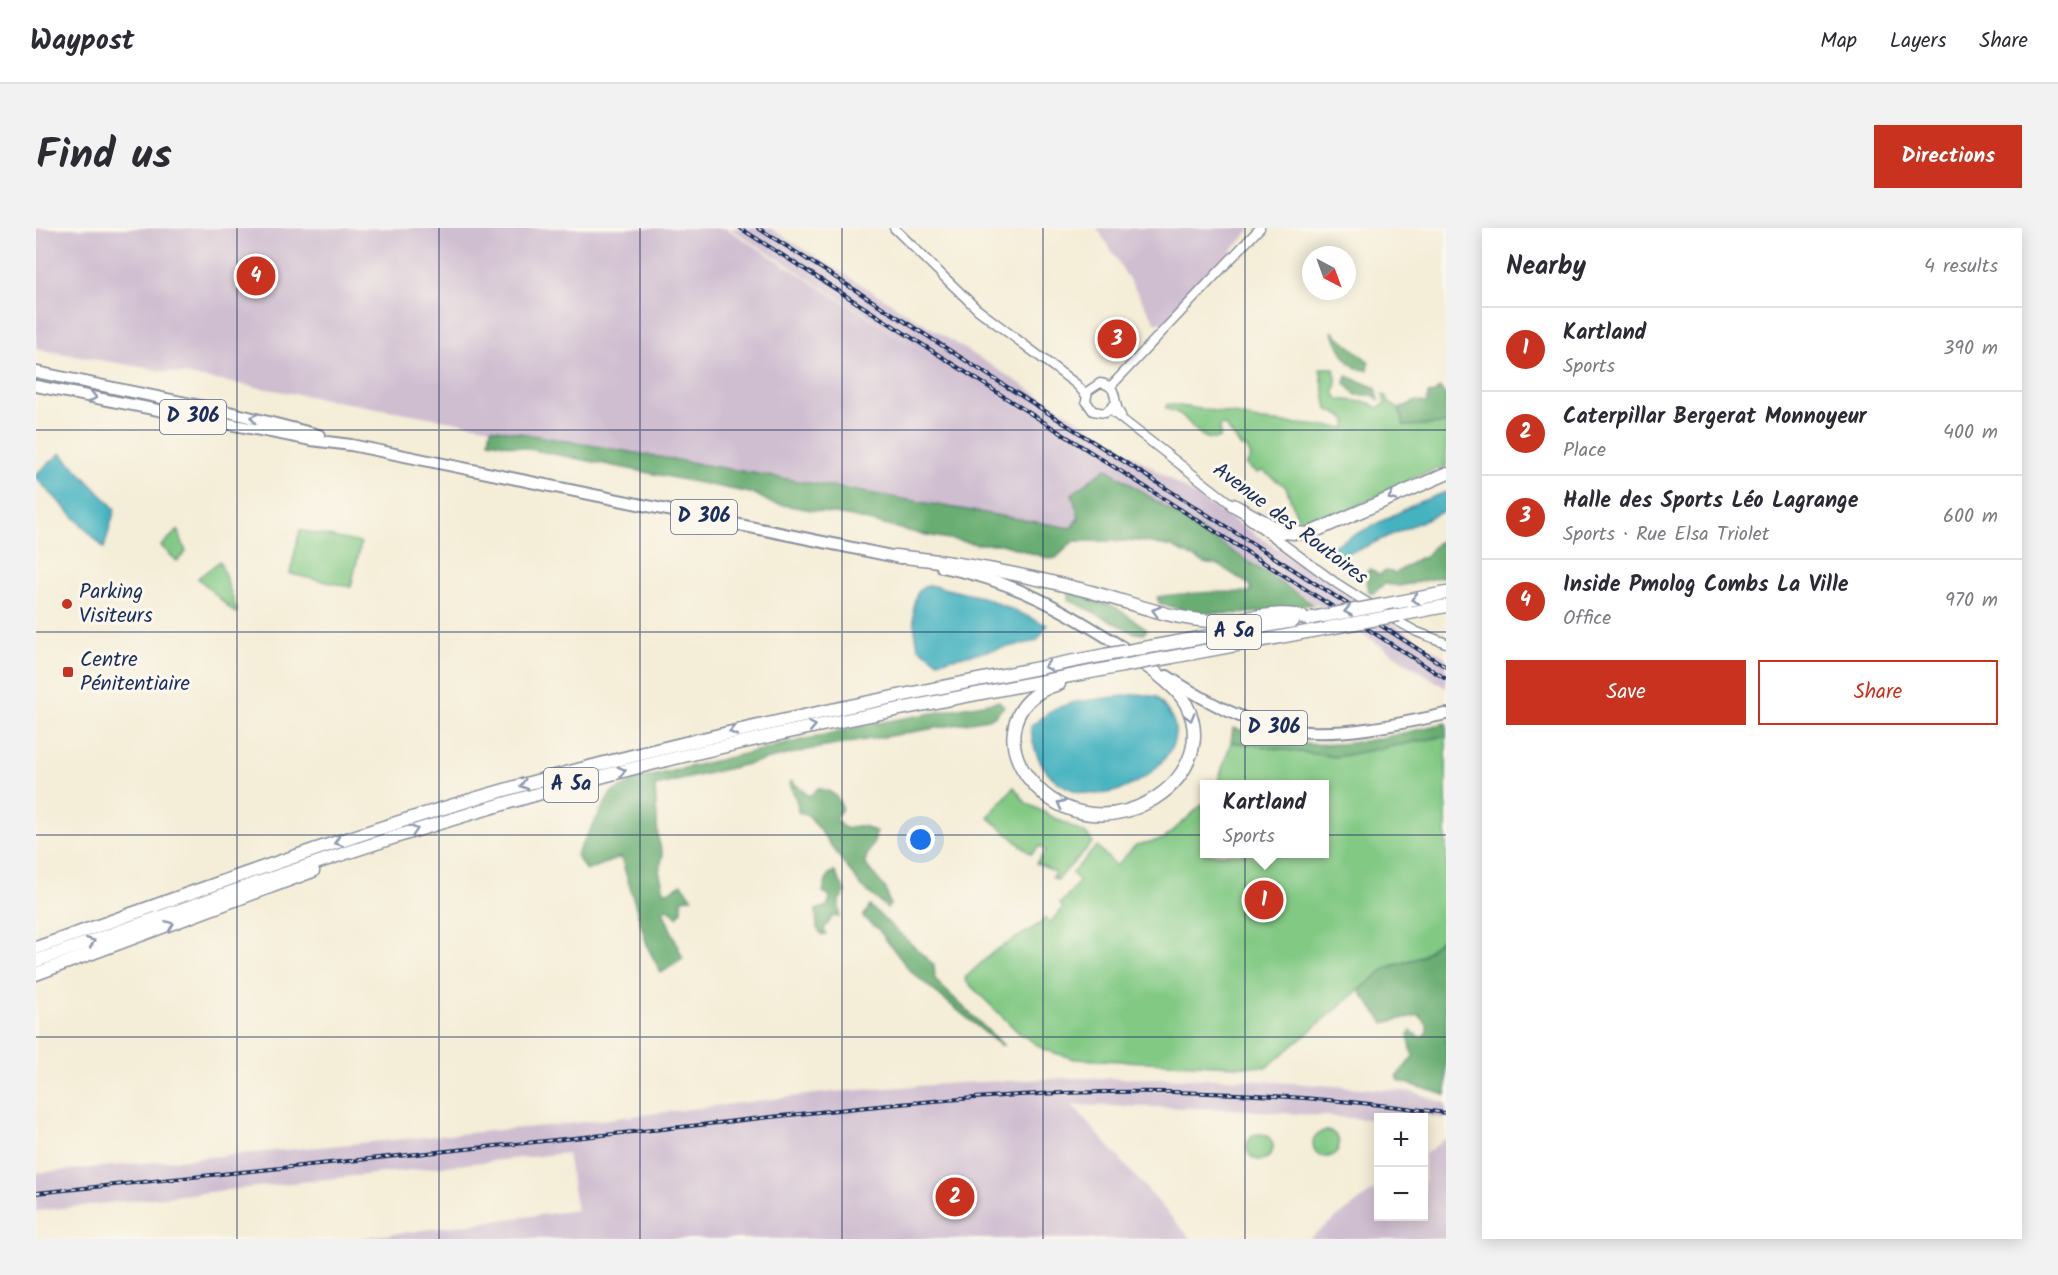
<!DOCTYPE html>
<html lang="en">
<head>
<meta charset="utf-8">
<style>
	body { margin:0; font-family:Kalam,sans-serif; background:#f2f2f3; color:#2b2b33 }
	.controls { position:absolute; right:18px; bottom:18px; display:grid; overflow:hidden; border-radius:0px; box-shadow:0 3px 15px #0003 }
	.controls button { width:54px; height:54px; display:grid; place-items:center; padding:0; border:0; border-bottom:2px solid #e1e1e2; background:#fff; color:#2b2b33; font:30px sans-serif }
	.compass { position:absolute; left:1266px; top:18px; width:54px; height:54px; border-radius:50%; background:#fff; box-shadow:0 3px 15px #0003; rotate:139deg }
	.you { position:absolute; left:885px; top:612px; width:21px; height:21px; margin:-15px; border:4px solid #fff; border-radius:50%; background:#1a73e8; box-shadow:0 0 0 9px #1a73e833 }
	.badge { display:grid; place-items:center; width:39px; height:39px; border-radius:50%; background:#c8321e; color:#fff; font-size:20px; font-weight:700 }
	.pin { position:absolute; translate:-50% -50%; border:3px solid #fff; box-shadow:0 2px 6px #0006 }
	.popup { position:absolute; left:1164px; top:552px; width:129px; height:78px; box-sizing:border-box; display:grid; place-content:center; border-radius:0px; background:#fff; filter:drop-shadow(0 2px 4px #0005); font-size:20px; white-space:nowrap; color:#7c7c81 }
	.popup b { font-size:22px; color:#2b2b33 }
	.popup::after { content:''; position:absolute; left:50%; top:100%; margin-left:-12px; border:12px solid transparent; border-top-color:#fff }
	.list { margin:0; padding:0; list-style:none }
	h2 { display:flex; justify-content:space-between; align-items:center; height:78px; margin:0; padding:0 24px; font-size:26px }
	h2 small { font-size:20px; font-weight:400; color:#7c7c81 }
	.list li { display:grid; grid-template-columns:39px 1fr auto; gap:18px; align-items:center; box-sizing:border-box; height:84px; padding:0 24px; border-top:2px solid #e1e1e2 }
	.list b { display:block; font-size:22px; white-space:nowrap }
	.list p { margin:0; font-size:20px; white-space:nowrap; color:#7c7c81 }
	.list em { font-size:20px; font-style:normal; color:#7c7c81 }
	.actions { display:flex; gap:12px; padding:18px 24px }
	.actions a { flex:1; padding:14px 0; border:2px solid #c8321e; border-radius:0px; text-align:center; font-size:21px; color:#c8321e }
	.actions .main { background:#c8321e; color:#fff }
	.map { position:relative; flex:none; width:1410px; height:1011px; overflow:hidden; border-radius:0px }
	header { display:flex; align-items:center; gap:36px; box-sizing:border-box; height:84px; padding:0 30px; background:#fff; border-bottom:2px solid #e1e1e2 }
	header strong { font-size:28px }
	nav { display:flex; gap:33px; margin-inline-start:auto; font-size:21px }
	.intro { display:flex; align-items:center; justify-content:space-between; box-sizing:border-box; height:144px; padding:0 36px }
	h1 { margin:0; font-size:42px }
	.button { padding:15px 27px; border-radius:0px; background:#c8321e; color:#fff; font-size:21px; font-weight:700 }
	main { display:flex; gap:36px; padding:0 36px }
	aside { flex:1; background:#fff; border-radius:0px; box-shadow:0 3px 15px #0003 }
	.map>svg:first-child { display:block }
	.industrial { fill:#cfbdd0 }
	.green { fill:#82c984; stroke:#4e7c71; stroke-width:1.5 }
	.forest { fill:#69ad72; stroke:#426e68; stroke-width:1.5 }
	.water { fill:#44b2c0; stroke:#30708f; stroke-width:1.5 }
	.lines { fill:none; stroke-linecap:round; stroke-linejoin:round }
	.minor-casing { stroke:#888e9a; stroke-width:11 }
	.major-casing { stroke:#888e9a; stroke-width:14 }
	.highway-casing { stroke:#888e9a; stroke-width:15 }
	.minor { stroke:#fff; stroke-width:8 }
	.major { stroke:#fff; stroke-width:10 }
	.highway { stroke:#fff; stroke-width:12 }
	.rail-casing { stroke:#1b2f5e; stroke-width:4 }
	.rail { stroke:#fbf7ec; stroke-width:1.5; stroke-dasharray:4.5; stroke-linecap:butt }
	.highway-bridge-casing { stroke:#888e9a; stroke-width:15; stroke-linecap:butt }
	.highway-bridge { stroke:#fff; stroke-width:12 }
	.oneway { stroke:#8d97ae }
	.grid { fill:none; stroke:#1b2f5e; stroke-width:1.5; stroke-opacity:0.55 }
	.poi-dot { fill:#c8321e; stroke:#fbf7ec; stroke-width:2 }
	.labels { text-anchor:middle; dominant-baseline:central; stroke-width:6; stroke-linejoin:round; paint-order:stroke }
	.shield { fill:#fbf7ec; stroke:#5e6b89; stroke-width:1.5 }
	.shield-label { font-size:20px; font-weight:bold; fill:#1b2f5e }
	.street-label { font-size:21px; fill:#1b2f5e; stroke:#fbf7ec }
	.poi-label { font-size:21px; fill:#1b2f5e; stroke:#fbf7ec; text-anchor:start }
</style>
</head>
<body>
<header>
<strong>Waypost</strong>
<nav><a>Map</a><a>Layers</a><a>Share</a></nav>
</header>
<div class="intro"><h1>Find us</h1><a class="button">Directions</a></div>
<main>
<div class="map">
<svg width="1410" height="1011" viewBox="0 0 1410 1011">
	<rect width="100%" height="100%" fill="#fbf7ec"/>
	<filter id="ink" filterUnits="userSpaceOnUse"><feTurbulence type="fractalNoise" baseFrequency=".0167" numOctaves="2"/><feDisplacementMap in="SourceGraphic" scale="12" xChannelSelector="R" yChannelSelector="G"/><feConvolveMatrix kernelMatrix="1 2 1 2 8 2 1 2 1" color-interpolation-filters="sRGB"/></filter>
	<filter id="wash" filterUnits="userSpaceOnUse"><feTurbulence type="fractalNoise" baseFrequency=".008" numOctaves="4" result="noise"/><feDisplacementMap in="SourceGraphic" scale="24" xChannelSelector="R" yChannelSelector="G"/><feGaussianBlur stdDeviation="1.35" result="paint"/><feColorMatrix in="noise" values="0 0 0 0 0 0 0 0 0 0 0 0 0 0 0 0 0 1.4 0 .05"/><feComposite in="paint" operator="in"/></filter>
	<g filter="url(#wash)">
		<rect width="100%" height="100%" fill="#f4edd7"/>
		<g class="industrial">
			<path d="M0 0H690L919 144 694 0H734L1027 182 1410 430V460L1070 240 1039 282 1043 289 1035 300 0 121Z"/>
			<path d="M1061 0H1216L1132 93 1120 95Z"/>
			<path d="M1036 850 1198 851 1379 864 1410 876V891L1371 885 1342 890 1341 892 1195 881 1036 877 1155 1011H319L541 982 531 925 0 983V945L530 896 796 864 922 855Z"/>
			<path d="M1410 910V1011H1272L1342 959V988H1388V927Z"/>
		</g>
		<g class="green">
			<path d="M1284 140H1298L1301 155 1298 164 1302 171 1334 175 1341 180 1349 176 1347 167 1351 168 1353 175 1363 181 1368 198 1410 196V239C1359 251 1316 289 1265 299L1250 259 1227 243 1220 245 1210 237 1215 229 1211 220 1205 219 1189 197 1184 198V210C1164 216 1156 195 1144 186 1140 184 1134 182 1130 180L1131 176 1199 186 1225 193 1310 200 1311 191 1291 181Z"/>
			<path d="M142 302 150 324 141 333 125 318Z"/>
			<path d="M264 302 325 315 315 359 254 346Z"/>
			<path d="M184 333 201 383 199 385 162 350Z"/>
			<path d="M1410 508V707L1385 729 1350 740 1231 839 1039 831 1009 822 982 804 930 753 929 750 957 724 1004 696 1009 690 1015 694 1027 679 1024 676 1044 653 1036 645 1061 618 1080 638 1100 617 1128 611 1168 575V626H1288V556H1181L1195 514 1300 529Z"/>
			<path d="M978 559 990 575 1050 606 1057 614 1021 652 1016 649 1019 644 1000 635 1010 623 1004 618 995 626 952 589Z"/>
			<circle cx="1290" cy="916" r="13"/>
			<circle cx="1224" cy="919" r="13"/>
		</g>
		<g class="forest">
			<path d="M1296 103 1333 134 1332 142C1312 144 1302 118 1296 103Z"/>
			<path d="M1311 148 1340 160 1343 172 1337 167H1320L1309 155Z"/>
			<path d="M1403 160 1410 167V196L1368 198 1363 181 1380 173 1391 175 1392 166 1399 165Z"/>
			<path d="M455 200 1035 300 1043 289 1036 266 1070 240 1277 376C1226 386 1172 392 1123 375L1121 369C1152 364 1183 364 1215 364L1214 357 1183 337 1171 336 1136 319 1105 313H1038L1020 330 1014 331 966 316H941L885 306 816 289 735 275 719 266 453 213Z"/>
			<path d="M1410 310V348L1364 358 1348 356 1337 366 1333 365 1330 346 1333 341 1343 347 1350 343 1360 345 1383 330H1388L1401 315Z"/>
			<path d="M1033 364 1079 379 1111 401 1108 406 1099 405 1033 372Z"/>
			<path d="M963 473 968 478 960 487 952 491 772 522 619 558 622 611 627 627 623 643 628 662 632 664 646 656 656 670 646 671V683L641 689 633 681 627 683 647 731 625 745 612 720 585 629 550 643 540 627 575 565 599 552 825 498Z"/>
			<path d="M1410 495V508L1300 529 1195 514 1197 500C1219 505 1242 512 1265 515 1312 522 1364 505 1410 495Z"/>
			<path d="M754 553C763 557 766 564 774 568L782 560C796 564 802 566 806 580L800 590 805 598 812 601C823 595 830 598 840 604 841 616 829 624 829 636L850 661 854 677 851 680 825 658 774 589 762 584C763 571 755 565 754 553Z"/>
			<path d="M798 643 810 664 803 672V689L797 688 788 701 790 706 786 707 781 700 780 682 791 678 794 673 793 668 787 664 792 647Z"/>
			<path d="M834 678 898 737 899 752 967 817H964L874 743 842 701 827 689Z"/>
			<path d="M1410 707V867L1363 853 1361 848 1377 829 1372 808 1375 803 1385 810 1391 804V796L1383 787 1348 795C1340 783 1330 775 1324 762L1350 740 1385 729Z"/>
		</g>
		<g class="water">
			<path d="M25 225 79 281 68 320 0 250V246Z"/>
			<path d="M1410 264V282L1322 322 1301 328 1296 324 1297 318 1383 274Z"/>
			<path d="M893 357 950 370 1011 397 1001 413 902 433 882 419C879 401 869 363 893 357Z"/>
			<path d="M1103 466 1121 469C1127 478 1138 489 1139 500 1141 516 1130 530 1120 540 1071 586 999 570 995 498L1018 481 1039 474Z"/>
		</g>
	</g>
	<g filter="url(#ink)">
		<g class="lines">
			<defs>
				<g id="minor">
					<path d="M858 0 941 81 1040 156 1050 167"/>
					<path d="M1075 158 1224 0"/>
					<path d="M1079 176 1069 185 1057 183 1050 173 1052 163 1064 155C1085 158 1075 175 1085 187"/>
					<path d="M1074 182 1199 279"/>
					<path d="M1212 290 1300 355 1338 379"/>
					<path d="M1352 388 1381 404 1410 415"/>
				</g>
				<g id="major">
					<path d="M0 144 189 183 283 207"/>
					<path d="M0 158 275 212 315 217 865 330"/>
					<path d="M906 339C979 353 1031 383 1092 423"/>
					<path d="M1131 448C1238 519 1288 512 1410 486"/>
				</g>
				<g id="highway">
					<path d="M1197 277 1247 304 1272 306 1410 246"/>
					<path d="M859 328C922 334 986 346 1048 362 1091 373 1132 391 1176 393 1205 394 1247 379 1271 391"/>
					<path d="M1347 377 1410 365"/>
					<path d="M1363 387 1410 378"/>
					<path d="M1119 418 1257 393"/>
					<path d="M1136 429 1292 400"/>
					<path d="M1023 456C1000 462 981 478 978 502 975 520 983 539 995 553 1062 633 1191 554 1150 476 1139 455 1104 434 1085 419"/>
					<path d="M0 720C172 659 343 595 519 548 701 499 884 463 1069 427"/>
					<path d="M0 733C174 671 348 608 527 559 711 508 898 474 1086 438"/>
					<path d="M0 746 277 643"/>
				</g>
			</defs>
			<use href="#minor" class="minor-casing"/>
			<use href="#major" class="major-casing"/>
			<use href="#highway" class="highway-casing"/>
			<use href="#minor" class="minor"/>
			<use href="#major" class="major"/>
			<use href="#highway" class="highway"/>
			<defs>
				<g id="rail">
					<path d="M704 0 1410 451"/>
					<path d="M722 0 1410 439"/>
					<path d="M0 965C205 944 411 923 616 902 738 889 861 874 984 867 1126 859 1269 866 1410 885"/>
				</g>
			</defs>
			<use href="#rail" class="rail-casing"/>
			<use href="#rail" class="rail"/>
			<defs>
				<g id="highway-bridge">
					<path d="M1276 390 1347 377"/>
					<path d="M1292 400 1363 387"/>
					<path d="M1069 427 1119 418"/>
					<path d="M1086 438 1136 429"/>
				</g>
			</defs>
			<use href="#highway-bridge" class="highway-bridge-casing"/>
			<use href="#highway-bridge" class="highway-bridge"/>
		</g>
		<defs><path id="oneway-chevron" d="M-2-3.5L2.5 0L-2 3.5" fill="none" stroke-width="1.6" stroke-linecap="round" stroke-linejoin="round" transform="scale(1.5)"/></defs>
		<g class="oneway">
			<use href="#oneway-chevron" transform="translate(57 169) rotate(11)"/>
			<use href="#oneway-chevron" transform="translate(218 190) rotate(-165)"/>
			<use href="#oneway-chevron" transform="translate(1356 269) rotate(155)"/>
			<use href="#oneway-chevron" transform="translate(1379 371) rotate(169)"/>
			<use href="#oneway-chevron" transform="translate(1120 383) rotate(-164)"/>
			<use href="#oneway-chevron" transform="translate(1312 383) rotate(170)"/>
			<use href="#oneway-chevron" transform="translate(1012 438) rotate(169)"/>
			<use href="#oneway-chevron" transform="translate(1154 489) rotate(74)"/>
			<use href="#oneway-chevron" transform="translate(776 498) rotate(-12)"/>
			<use href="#oneway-chevron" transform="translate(697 503) rotate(167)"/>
			<use href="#oneway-chevron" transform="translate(586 543) rotate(-15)"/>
			<use href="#oneway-chevron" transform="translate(488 557) rotate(164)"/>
			<use href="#oneway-chevron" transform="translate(1025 576) rotate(-152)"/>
			<use href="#oneway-chevron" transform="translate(378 602) rotate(-18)"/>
			<use href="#oneway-chevron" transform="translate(302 614) rotate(161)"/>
			<use href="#oneway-chevron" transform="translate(134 697) rotate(-20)"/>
			<use href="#oneway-chevron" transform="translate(55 714) rotate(-20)"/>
		</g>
	</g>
	<path class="grid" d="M201 0V1011M403 0V1011M604 0V1011M806 0V1011M1007 0V1011M1209 0V1011M0 202H1410M0 404H1410M0 607H1410M0 809H1410"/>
	<g class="poi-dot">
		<circle cx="31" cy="376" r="6"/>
		<rect x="26" y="438" width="12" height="12" rx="3"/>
	</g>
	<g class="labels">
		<g class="shield">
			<rect x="124" y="172" width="66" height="34" rx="4.5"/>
			<rect x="635" y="272" width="66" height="34" rx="4.5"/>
			<rect x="1171" y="387" width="54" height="34" rx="4.5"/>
			<rect x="1205" y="483" width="66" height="34" rx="4.5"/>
			<rect x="508" y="540" width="54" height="34" rx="4.5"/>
		</g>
		<g class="shield-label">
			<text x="157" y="189">D 306</text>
			<text x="668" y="289">D 306</text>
			<text x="1198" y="404">A 5a</text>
			<text x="1238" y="500">D 306</text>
			<text x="535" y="557">A 5a</text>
		</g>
		<g class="street-label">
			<text transform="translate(1254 296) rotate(37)">Avenue des Routoires</text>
		</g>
		<g class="poi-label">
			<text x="43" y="364">Parking<tspan x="43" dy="24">Visiteurs</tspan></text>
			<text x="44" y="432">Centre<tspan x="44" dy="24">Pénitentiaire</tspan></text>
		</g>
	</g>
</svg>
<div class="controls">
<button>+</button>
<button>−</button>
</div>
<svg class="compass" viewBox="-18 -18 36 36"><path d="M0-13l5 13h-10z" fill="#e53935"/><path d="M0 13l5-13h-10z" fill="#7c7c81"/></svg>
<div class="you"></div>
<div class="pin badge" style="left:1228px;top:672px">1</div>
<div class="popup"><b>Kartland</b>Sports</div>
<div class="pin badge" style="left:919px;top:969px">2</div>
<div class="pin badge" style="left:1081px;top:111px">3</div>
<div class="pin badge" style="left:220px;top:48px">4</div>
</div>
<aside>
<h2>Nearby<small>4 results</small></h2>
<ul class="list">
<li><span class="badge">1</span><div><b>Kartland</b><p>Sports</p></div><em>390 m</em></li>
<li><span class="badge">2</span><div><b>Caterpillar Bergerat Monnoyeur</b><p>Place</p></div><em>400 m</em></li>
<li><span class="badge">3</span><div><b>Halle des Sports Léo Lagrange</b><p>Sports · Rue Elsa Triolet</p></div><em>600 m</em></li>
<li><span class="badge">4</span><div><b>Inside Pmolog Combs La Ville</b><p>Office</p></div><em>970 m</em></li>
</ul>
<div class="actions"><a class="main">Save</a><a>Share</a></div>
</aside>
</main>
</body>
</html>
